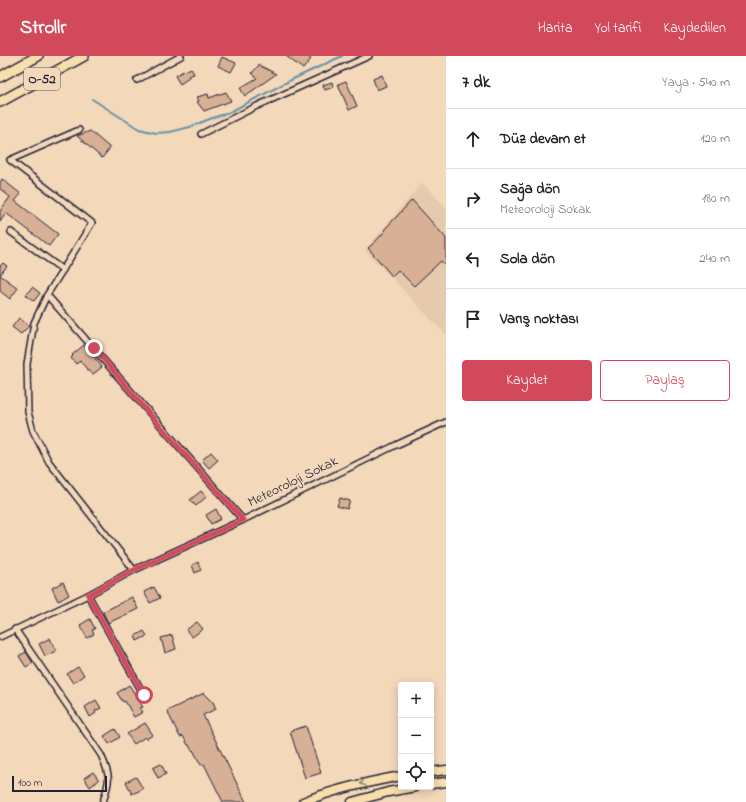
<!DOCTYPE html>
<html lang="tr">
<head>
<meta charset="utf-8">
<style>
	body { margin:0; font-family:"Indie Flower",sans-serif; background:#f6f6f6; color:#202124 }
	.controls { position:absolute; right:12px; bottom:12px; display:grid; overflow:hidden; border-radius:4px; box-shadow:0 2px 10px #0003 }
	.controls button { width:36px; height:36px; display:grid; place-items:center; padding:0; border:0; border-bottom:1px solid #e0e0e0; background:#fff; color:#202124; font:20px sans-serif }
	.scale { position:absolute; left:12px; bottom:10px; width:95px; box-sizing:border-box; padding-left:4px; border:2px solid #22223b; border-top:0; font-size:11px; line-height:14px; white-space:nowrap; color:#22223b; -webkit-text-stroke:3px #f3d8ba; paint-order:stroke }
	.stop { position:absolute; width:12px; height:12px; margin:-9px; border:3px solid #d1495b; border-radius:50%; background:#fff }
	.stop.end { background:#d1495b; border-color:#fff; box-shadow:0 1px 4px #0008 }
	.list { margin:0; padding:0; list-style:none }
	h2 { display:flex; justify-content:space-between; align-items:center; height:52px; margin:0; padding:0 16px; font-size:17px }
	h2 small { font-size:13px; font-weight:400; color:#757577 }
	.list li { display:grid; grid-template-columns:26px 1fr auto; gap:12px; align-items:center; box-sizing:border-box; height:60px; padding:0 16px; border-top:1px solid #e0e0e0 }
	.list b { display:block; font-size:15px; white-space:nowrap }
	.list p { margin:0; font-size:13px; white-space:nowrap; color:#757577 }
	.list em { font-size:13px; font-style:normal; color:#757577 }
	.actions { display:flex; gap:8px; padding:12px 16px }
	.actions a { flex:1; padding:9px 0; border:1px solid #d1495b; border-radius:4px; text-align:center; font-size:14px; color:#d1495b }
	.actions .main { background:#d1495b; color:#fff }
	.icon { flex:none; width:22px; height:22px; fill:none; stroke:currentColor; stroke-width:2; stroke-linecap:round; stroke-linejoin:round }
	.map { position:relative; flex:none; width:446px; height:746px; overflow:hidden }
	header { display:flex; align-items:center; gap:24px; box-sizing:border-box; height:56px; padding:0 20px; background:#d1495b; color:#fff }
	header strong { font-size:19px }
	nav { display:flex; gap:22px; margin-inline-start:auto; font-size:14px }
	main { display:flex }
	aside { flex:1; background:#fff }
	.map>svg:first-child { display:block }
	.built { fill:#e7c9ad }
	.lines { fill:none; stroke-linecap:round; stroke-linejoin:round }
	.stream { stroke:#6593a8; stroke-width:2 }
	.building { fill:#d8b095; stroke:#22223b }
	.minor-casing { stroke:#22223b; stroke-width:8 }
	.trunk-casing { stroke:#22223b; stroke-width:11 }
	.motorway-casing { stroke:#22223b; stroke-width:12 }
	.minor { stroke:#f3d8ba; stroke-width:5 }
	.trunk { stroke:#f8deab; stroke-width:8 }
	.motorway { stroke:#f8deab; stroke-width:9 }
	.oneway { stroke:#8d8073 }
	.route { stroke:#d1495b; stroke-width:5 }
	.labels { text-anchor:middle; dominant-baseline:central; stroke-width:3.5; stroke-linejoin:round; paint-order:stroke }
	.shield { fill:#f3d8ba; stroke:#615961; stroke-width:1 }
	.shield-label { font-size:13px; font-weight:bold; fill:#22223b }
	.street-label { font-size:14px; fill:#22223b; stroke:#f3d8ba }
</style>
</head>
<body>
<header>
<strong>Strollr</strong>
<nav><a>Harita</a><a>Yol tarifi</a><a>Kaydedilen</a></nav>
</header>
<main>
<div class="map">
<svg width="446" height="746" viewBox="0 0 446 746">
	<rect width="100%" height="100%" fill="#f3d8ba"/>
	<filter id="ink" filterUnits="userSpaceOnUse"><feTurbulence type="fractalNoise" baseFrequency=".025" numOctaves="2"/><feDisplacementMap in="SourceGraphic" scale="8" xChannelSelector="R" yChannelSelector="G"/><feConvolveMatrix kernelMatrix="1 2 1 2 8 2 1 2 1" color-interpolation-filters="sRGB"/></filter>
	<g filter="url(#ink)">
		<path class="built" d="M422 127 446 151V279L365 194Z"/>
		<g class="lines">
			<path class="stream" d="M92 43 139 73 156 77 170 76 190 71 207 64 230 56 289 25 342 0"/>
		</g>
		<g class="building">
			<path d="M286 0H307L311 3 303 13Z"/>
			<path d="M222 1 236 7 231 16 218 10Z"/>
			<path d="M259 9 276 18 245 40 240 32 257 22 252 17Z"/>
			<path d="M191 12 194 18 188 20 189 22 180 28 175 20 185 14V15Z"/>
			<path d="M382 19 386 30 377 34 373 23Z"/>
			<path d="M346 25 357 50 349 54 338 28Z"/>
			<path d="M332 26 333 31 325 34 323 29Z"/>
			<path d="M226 36 231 45 204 55 197 46 199 45 197 41 208 38 209 42Z"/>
			<path d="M90 75 110 92 102 102 77 80Z"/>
			<path d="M2 123 21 138 15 145 58 178 49 190 6 157 0 166V155L10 141 0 133V127Z"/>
			<path d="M412 144 446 182V210L441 205 414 230 398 214 392 220 368 192 375 186 385 175 384 174Z"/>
			<path d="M3 207 7 210 0 219 18 232 10 243 0 235V210Z"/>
			<path d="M32 231 40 237 34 245 26 239Z"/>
			<path d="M19 262 29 270 21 278 12 271Z"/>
			<path d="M84 289 102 311 92 319 80 305 76 308 71 302 73 300 72 299Z"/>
			<path d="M211 396 218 404 209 412 202 404Z"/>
			<path d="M201 435 206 441 196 450 190 444Z"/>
			<path d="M340 442 350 445 347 453 337 450Z"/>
			<path d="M216 453 221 463 211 468 206 459Z"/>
			<path d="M198 506 201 514 195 517 192 509Z"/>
			<path d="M63 526 69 539 58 545 52 532Z"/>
			<path d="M154 531 160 542 150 547 144 536Z"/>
			<path d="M132 541 138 553 108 567 103 556Z"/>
			<path d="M90 563 95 573 92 574 94 578 87 582 80 569Z"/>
			<path d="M197 566 203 573 192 581 186 574Z"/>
			<path d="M144 575 147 580 137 585 135 580Z"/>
			<path d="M172 579 176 593 165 597 161 582Z"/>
			<path d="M50 582 56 595 45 600 39 588Z"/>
			<path d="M26 596 33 607 26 611 19 600Z"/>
			<path d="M78 611 84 619 73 627 67 618Z"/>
			<path d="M129 629 143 651 140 652 143 656 134 661 125 645 123 646 117 637Z"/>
			<path d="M204 637 213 646 216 653 203 659 246 746H223L204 708 201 709 193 694 192 695 189 689H188L183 680 180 681 167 655Z"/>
			<path d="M96 644 101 652 95 655 96 657 90 661 85 651Z"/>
			<path d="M145 667 153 679 146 683 145 681 134 688 127 678Z"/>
			<path d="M306 670 321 717 305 722 290 675Z"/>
			<path d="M115 673 120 681 109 688 104 680Z"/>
			<path d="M161 708 166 718 158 722 153 712Z"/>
			<path d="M93 716 99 724 90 731 84 722Z"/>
			<path d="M136 721 143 733 132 738 126 726Z"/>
		</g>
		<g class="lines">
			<defs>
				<g id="minor">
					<path d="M137 24 181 0"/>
					<path d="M79 74 10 104 92 167 47 239 34 267 27 308 28 356 33 375 49 406 134 514"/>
					<path d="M201 78 257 50 369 0"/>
					<path d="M11 176 63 214"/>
					<path d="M47 239 243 464"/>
					<path d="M88 539 144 639"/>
					<path d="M15 573 101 699C111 721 110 724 103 746"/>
					<path d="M0 581 88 539 134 514 243 464 396 389 446 366"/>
				</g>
				<g id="trunk">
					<path d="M431 716 446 714"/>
					<path d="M431 728 446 726"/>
					<path d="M303 746C334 733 368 726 401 720"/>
					<path d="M352 746 388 736 415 731"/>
				</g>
				<g id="motorway">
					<path d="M0 21 38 0"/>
					<path d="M0 46 84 0"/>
				</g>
			</defs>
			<use href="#minor" class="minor-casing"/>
			<use href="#trunk" class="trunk-casing"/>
			<use href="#motorway" class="motorway-casing"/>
			<use href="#minor" class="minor"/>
			<use href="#trunk" class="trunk"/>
			<use href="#motorway" class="motorway"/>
		</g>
		<defs><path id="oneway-chevron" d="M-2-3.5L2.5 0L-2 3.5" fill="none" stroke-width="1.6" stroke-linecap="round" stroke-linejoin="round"/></defs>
		<use class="oneway" href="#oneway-chevron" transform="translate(363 727) rotate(165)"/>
	</g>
	<g class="lines" filter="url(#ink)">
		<path class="route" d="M94 292 148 356 243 464 134 514 88 539 144 639"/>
	</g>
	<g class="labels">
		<rect class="shield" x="24" y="12" width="36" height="22" rx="3"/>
		<g class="shield-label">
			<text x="42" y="23">O-52</text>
		</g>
		<g class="street-label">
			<text transform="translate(293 426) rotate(-26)">Meteoroloji Sokak</text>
		</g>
	</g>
</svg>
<div class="controls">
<button>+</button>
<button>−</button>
<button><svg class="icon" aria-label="locate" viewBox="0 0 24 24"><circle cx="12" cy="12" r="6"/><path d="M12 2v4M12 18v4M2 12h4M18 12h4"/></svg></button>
</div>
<div class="scale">100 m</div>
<div class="stop" style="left:144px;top:639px"></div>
<div class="stop end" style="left:94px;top:292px"></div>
</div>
<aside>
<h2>7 dk<small>Yaya · 540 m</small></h2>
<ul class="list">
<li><svg class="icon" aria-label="ahead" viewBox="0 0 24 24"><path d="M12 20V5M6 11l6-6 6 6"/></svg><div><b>Düz devam et</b></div><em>120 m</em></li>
<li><svg class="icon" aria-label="right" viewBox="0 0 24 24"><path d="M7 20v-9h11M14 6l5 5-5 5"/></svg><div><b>Sağa dön</b><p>Meteoroloji Sokak</p></div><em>180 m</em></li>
<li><svg class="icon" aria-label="left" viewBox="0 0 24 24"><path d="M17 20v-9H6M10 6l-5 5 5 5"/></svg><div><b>Sola dön</b></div><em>240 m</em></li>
<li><svg class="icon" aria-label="arrive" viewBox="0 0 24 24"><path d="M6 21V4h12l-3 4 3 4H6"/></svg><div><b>Varış noktası</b></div></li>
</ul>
<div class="actions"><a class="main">Kaydet</a><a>Paylaş</a></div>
</aside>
</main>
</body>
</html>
